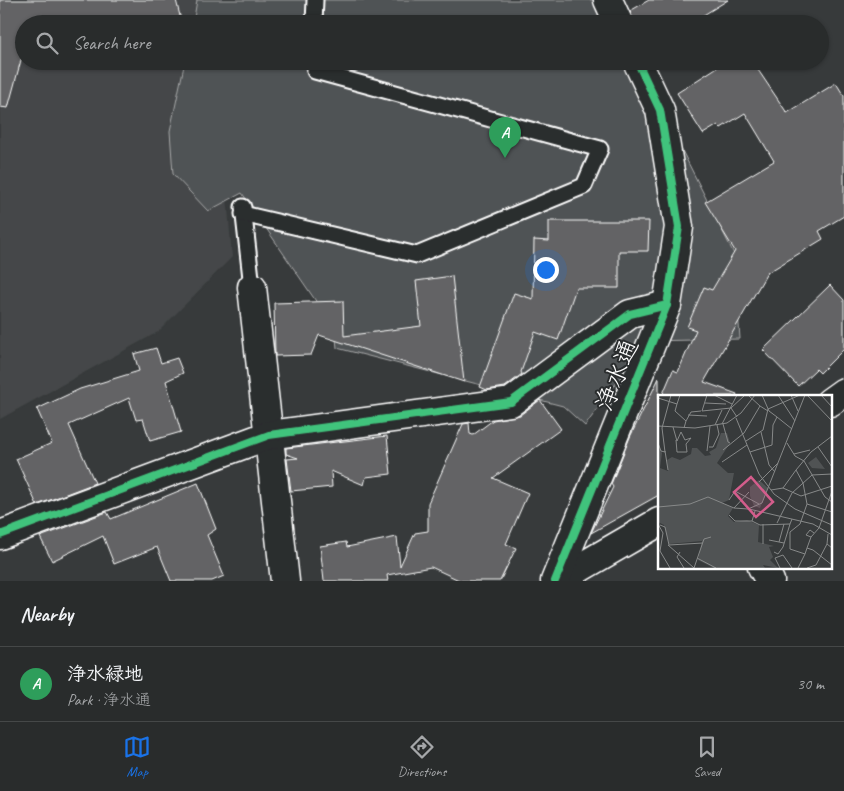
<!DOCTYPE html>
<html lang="en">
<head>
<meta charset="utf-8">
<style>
	body { margin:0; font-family:Caveat,"Klee One",sans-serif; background:#353838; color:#f1f3f6 }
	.you { position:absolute; left:545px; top:269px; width:18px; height:18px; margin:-12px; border:4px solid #fff; border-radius:50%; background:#1a73e8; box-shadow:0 0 0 8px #1a73e833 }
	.badge { display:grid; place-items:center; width:32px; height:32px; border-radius:50%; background:#1a73e8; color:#fff; font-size:16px; font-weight:700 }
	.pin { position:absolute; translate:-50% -41px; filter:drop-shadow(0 1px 2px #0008) }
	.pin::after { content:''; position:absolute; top:26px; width:18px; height:15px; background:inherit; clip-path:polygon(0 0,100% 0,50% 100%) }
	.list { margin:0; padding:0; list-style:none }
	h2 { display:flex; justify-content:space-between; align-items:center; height:65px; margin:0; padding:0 20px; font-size:21px }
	h2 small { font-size:16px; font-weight:400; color:#a5a7a9 }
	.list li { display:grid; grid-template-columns:32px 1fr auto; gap:15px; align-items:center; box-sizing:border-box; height:75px; padding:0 20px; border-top:1px solid #454848 }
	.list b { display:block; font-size:19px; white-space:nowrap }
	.list p { margin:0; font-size:16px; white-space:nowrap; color:#a5a7a9 }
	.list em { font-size:16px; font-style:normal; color:#a5a7a9 }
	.icon { flex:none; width:28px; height:28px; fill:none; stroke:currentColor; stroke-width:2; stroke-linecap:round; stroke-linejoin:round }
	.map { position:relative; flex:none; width:844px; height:581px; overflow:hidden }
	.search { position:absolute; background:#292c2c; box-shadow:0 1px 4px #0004; left:15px; right:15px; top:15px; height:55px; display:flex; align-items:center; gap:12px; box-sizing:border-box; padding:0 18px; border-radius:28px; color:#a5a7a9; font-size:19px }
	.sheet { height:140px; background:#292c2c }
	nav { display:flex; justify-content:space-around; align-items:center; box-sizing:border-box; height:70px; border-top:1px solid #454848; background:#292c2c; font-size:14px; color:#a5a7a9 }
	nav a { display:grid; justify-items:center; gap:2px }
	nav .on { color:#1a73e8 }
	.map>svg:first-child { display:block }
	.built { fill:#444748 }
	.green { fill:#505354; stroke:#a8a9aa }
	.building { fill:#636465; stroke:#fff }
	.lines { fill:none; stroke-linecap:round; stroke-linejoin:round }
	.lane-casing { stroke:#fff; stroke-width:19 }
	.street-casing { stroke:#fff; stroke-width:31 }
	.secondary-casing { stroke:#fff; stroke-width:31 }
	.lane { stroke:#2a2d2e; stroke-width:15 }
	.street { stroke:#2a2d2e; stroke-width:28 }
	.secondary { stroke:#2a2d2e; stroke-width:28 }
	.cycleway-casing { stroke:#2a2d2e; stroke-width:11 }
	.cycleway { stroke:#40c37c; stroke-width:8 }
	.labels { text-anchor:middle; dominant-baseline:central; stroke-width:4; stroke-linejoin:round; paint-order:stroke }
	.street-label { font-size:25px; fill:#fff; stroke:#2a2d2e }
	.inset-road { fill:none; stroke:#878989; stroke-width:1 }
	.view { fill:#d45d8c; fill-opacity:0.15; stroke:#d45d8c; stroke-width:2.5 }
	.inset-edge { fill:none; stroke:#fff; stroke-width:2.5 }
</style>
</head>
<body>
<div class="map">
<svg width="844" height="581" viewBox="0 0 844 581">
	<rect width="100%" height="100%" fill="#373a3b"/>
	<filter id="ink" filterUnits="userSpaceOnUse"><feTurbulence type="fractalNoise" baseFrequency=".02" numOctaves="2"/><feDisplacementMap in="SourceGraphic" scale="10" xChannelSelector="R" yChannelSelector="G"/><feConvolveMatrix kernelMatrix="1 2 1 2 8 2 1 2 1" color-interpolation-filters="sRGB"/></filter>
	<g filter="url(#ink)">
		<path class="built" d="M0 0H211L213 24H24V61H216L232 257 158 332 0 419Z"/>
		<g class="green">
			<path d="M197 0H607L618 24H193Z"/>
			<path d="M185 61H637L734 254 740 339 647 341 585 426 563 406 337 348 335 329 242 193 208 211 173 174 170 131Z"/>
		</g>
		<g class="building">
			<path d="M0 0H176L182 24H24V49L8 108 0 107Z"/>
			<path d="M649 0H728L689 24H634L630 11Z"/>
			<path d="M727 61H752L787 113 836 83 844 96V216L819 231 823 239 767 273 704 382 737 394 736 396H662L673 370 678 372 696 330 687 327 704 287 712 290 735 251 705 202 774 161 745 113 721 128 718 125 703 134 677 93Z"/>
			<path d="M549 221H649L648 251H619V288H576L558 340 535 332 521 372 522 374 505 387 487 390 480 387 514 293 533 299 534 240 549 241Z"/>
			<path d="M452 276 464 382 319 335 311 355 275 356 274 303 343 301 344 336 421 326 416 281Z"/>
			<path d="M830 285 844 300V349L820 373 816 369 798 386 763 350Z"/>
			<path d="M156 348 161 363 177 358 183 373 166 381 181 432 150 441 143 419 136 420 129 398 69 425 95 483 37 505 16 459 52 443 37 409 80 389 139 371 134 354Z"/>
			<path d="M659 378V495L591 533 613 487 611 484 630 437Z"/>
			<path d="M540 400 561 429 493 478 528 493 506 544 516 548 500 581H461L431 567 387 575 388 581H324L320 546 346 542 347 547 397 537 400 566 415 533 428 531V503L463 424 469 423 470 434 473 435 493 420 520 415Z"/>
			<path d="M387 436 391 474 366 477 364 485 331 471 332 487 291 491 287 459 298 458 286 454V448Z"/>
			<path d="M198 483 216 529 207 535 224 576 212 581H171L157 547 114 564 103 536 52 561 40 537 107 512 111 519Z"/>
		</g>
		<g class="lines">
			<defs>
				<g id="lane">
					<path d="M314 24 315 0"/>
					<path d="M243 207 252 287"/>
					<path d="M243 214 417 255 584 186 600 149 315 71V61"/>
				</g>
				<g id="street">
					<path d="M252 287 285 581"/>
					<path d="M830 402 844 392"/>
					<path d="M0 535 269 435 511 402 630 314 667 305"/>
					<path d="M762 567 770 581"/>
					<path d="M557 581 659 522"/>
				</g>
				<g id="secondary">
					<path d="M608 0 619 24"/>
					<path d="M555 581 667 305 679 227 660 110 637 61"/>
				</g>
			</defs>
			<use href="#lane" class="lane-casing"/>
			<use href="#street" class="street-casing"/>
			<use href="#secondary" class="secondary-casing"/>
			<use href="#lane" class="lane"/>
			<use href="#street" class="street"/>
			<use href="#secondary" class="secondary"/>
			<defs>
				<g id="cycleway">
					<path d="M0 535 269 435 511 402 630 314 667 305"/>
					<path d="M555 581 667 305 679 227 660 110 637 61"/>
				</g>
			</defs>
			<use href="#cycleway" class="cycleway-casing"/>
			<use href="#cycleway" class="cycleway"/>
		</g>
	</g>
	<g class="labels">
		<g class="street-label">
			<text transform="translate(617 375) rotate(-68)">浄水通</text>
		</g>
	</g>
	<g transform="translate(658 395)">
		<rect width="174" height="174" fill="#373a3b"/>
		<path d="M63 38H69L72 48 59 68 70 78H76L71 105 64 108 75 113 70 121 76 127 89 125 101 130 100 147 116 151 111 152 115 162 112 165 120 173 105 170 107 173H56L40 165 44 146 11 149 6 130 0 127V49L4 58 2 73 10 76 9 65 14 62 22 65 33 59 34 53H39L47 61 53 60 51 57 58 53ZM158 62 167 74 154 73 150 68ZM101 85 110 93 102 113 96 111 92 101V92Z" fill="#505354"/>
		<path class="inset-road" d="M49 0 44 16 73 13 79 22M56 0 74 9M90 0 102 11M104 0 111 16 119 22M120 0 137 26M133 0 140 16M149 0 174 26M163 0 174 12M0 3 19 9 22 0M47 8 68 9M19 9 17 16 28 26 26 33M73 13 87 0M30 20 49 21M78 23 101 79 116 99 137 114 174 130M28 26 33 17 43 16M64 29 79 0M65 29 70 47 72 48M57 30 64 15M0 31 37 33 69 28 83 18 97 0M15 32 19 46 23 37 27 45 33 43 28 49 29 57H19L18 45M103 37 111 70 117 77M174 41 153 57 138 75 145 88 149 109 174 117M88 46 105 35 110 14 142 0M0 48 3 56 7 57 4 33 13 0M129 48 137 61 146 66 167 102 174 107M51 52H55L61 39 59 30M160 52 174 72M65 55 86 38 102 11 110 16M7 56 10 75M49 56 52 31M92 57 114 50 115 30 119 22 134 34M136 59 152 55M64 67 89 50M101 87 120 68M125 93 143 101 174 91M113 95 125 93 138 75M71 105 77 96 101 109M0 112 32 109 50 102 76 113 90 114 104 108 147 0M76 113 91 97M91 114 155 129 174 140M97 116 94 126 102 130 132 129 134 124M71 120 77 126H94M119 128 134 98 154 80 174 79M0 129 5 138 2 156 12 173M105 129V149M2 130 7 132 11 150 45 148M170 139 169 149 174 153M153 142 148 140 152 135 156 138M111 145 126 148M121 147 126 129M10 150 36 173M149 153 153 142 161 133 174 96M22 157 19 162 26 173M116 157 120 159 125 152 132 129M147 159 149 153 155 155 174 170M39 163 58 173M36 173 46 144 53 142M122 173 117 163 125 160 134 173M140 173 147 159 132 154V137L142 129 149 109M149 173 158 170 169 149"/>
		<path class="view" d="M93 82 115 107 98 122 76 97Z"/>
		<rect width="174" height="174" class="inset-edge"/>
	</g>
</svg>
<div class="you"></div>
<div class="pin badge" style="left:505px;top:158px;background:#2e9e5b">A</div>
<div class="search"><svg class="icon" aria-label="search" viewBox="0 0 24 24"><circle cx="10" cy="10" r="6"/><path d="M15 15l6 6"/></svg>Search here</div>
</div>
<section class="sheet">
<h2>Nearby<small></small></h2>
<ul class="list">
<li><span class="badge" style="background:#2e9e5b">A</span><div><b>浄水緑地</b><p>Park · 浄水通</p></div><em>30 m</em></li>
</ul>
</section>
<nav>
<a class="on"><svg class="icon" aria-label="map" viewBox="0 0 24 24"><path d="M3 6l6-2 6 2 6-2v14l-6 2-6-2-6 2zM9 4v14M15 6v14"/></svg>Map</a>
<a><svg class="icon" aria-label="directions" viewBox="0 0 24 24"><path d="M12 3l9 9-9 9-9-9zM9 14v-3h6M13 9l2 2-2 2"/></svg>Directions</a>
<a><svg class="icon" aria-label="saved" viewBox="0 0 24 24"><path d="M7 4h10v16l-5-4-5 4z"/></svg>Saved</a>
</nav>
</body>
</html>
